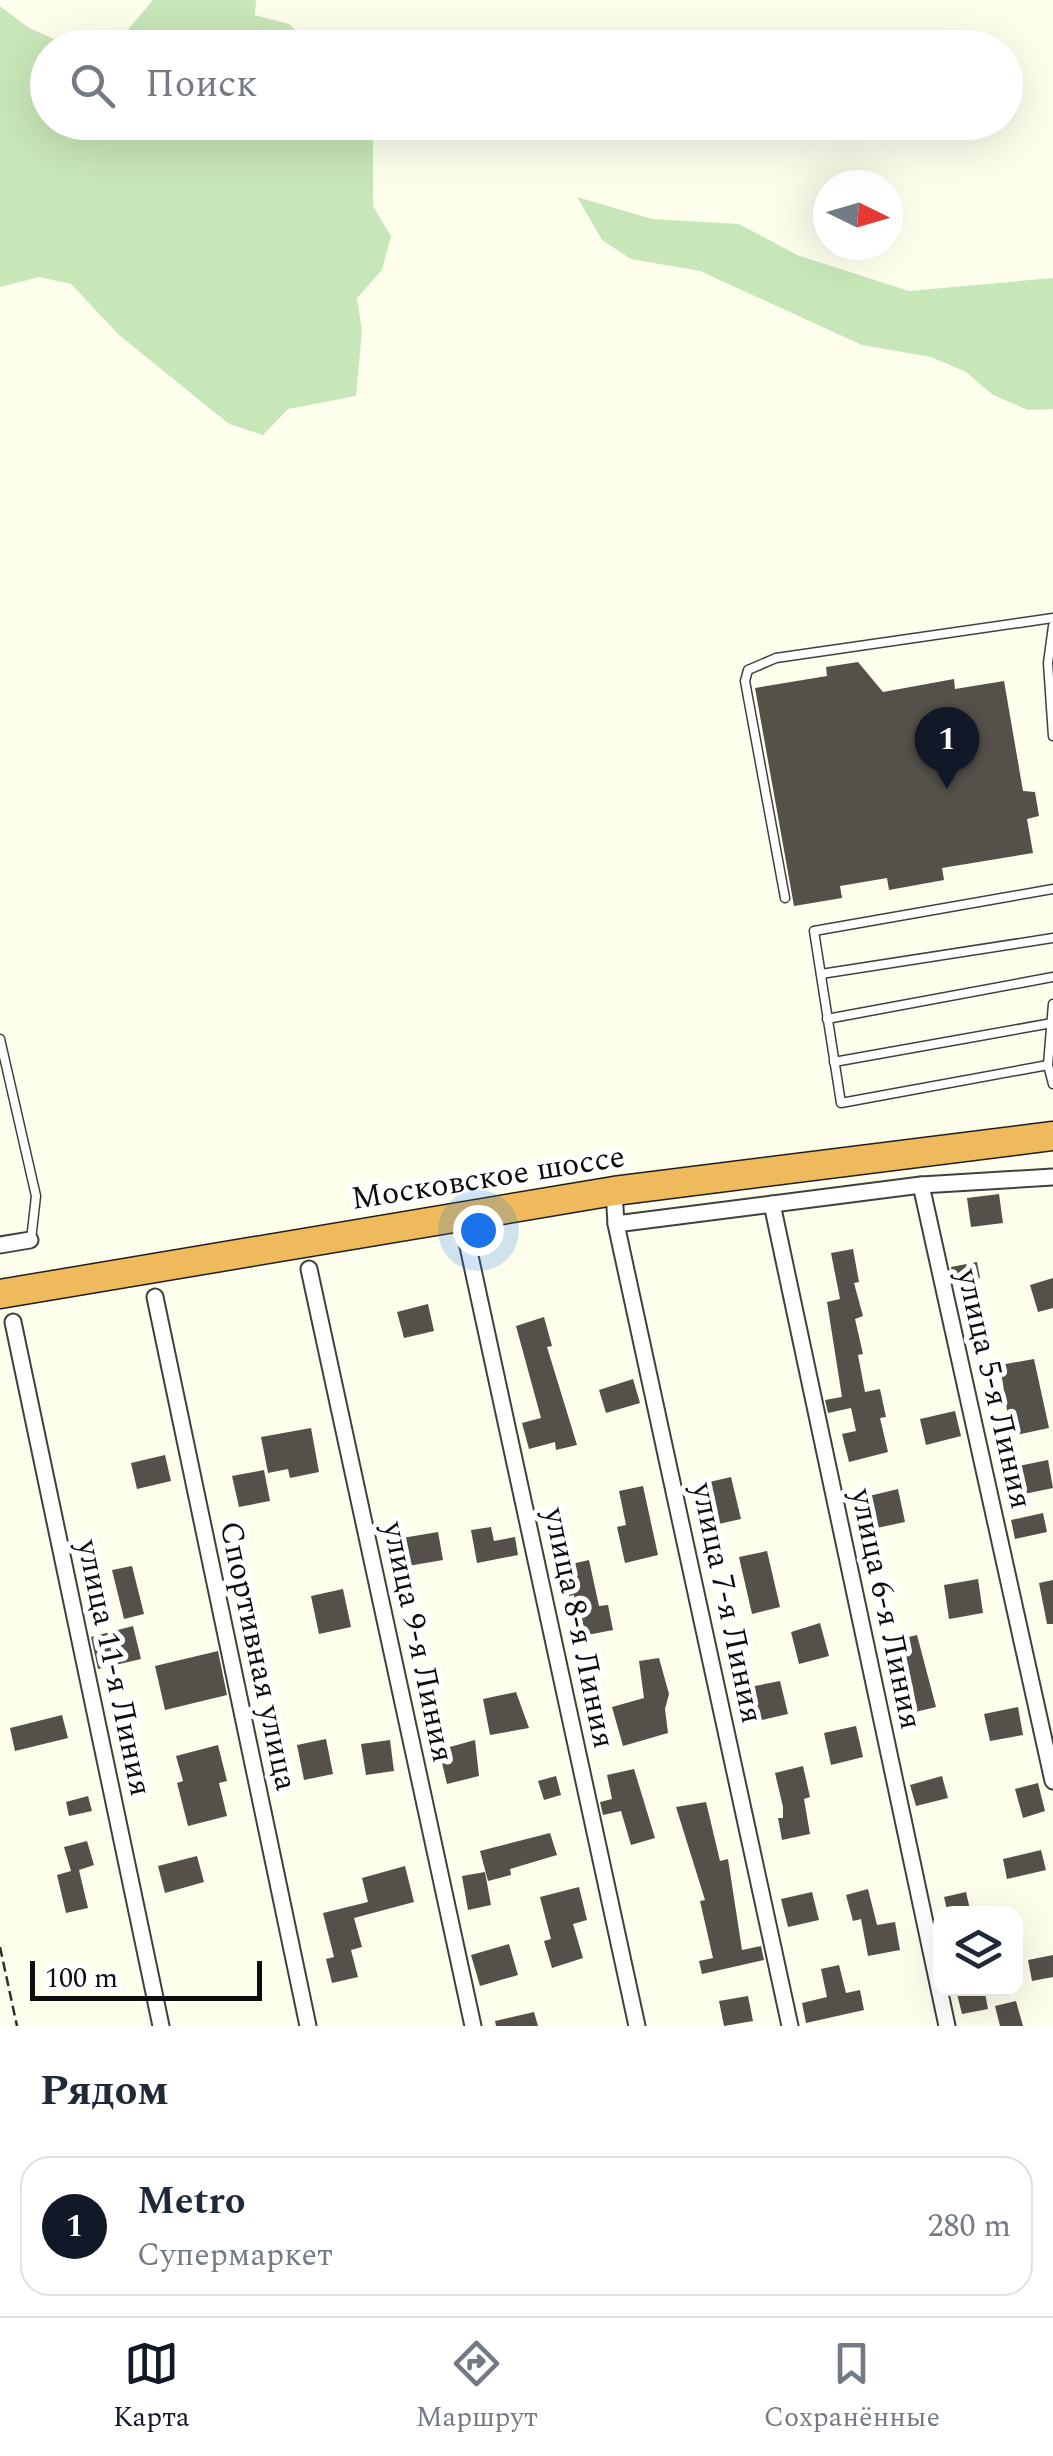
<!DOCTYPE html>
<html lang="ru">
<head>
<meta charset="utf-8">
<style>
	body { margin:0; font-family:Spectral,serif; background:#f2f2f3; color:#1f2937 }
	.controls { position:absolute; right:30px; bottom:30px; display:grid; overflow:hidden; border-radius:20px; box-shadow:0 10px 40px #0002 }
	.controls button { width:90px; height:90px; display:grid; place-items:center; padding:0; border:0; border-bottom:2px solid #e0e1e3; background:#fff; color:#1f2937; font:50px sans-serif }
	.compass { position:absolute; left:813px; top:170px; width:90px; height:90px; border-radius:50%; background:#fff; box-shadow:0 10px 40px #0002; rotate:95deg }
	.scale { position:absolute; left:30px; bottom:25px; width:232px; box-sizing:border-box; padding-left:10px; border:5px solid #0d0d0d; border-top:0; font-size:28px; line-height:35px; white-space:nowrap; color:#0d0d0d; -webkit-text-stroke:8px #fff; paint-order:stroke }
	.you { position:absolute; left:478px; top:1230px; width:35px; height:35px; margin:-25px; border:8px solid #fff; border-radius:50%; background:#1a73e8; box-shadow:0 0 0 15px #1a73e833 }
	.badge { display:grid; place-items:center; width:65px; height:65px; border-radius:50%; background:#111827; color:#fff; font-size:32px; font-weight:700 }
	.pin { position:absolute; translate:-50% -82px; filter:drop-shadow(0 2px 5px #0008) }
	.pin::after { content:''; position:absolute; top:52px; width:35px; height:30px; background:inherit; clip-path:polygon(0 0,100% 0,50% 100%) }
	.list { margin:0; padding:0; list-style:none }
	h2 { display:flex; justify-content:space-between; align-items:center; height:130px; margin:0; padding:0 40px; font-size:42px }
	h2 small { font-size:32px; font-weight:400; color:#747a83 }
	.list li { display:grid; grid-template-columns:65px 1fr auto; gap:30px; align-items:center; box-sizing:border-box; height:140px; margin:0 20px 20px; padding:0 20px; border:2px solid #e0e1e3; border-radius:30px }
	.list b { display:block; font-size:38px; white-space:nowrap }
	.list p { margin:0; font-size:32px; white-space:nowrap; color:#747a83 }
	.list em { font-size:32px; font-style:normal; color:#747a83 }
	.icon { flex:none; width:55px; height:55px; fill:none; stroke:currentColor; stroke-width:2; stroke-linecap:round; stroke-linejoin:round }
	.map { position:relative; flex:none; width:1053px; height:2026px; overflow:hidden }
	.search { position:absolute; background:#fff; box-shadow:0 10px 40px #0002; left:30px; right:30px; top:30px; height:110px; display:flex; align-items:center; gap:25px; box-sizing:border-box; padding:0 35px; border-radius:55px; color:#747a83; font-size:38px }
	.sheet { height:290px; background:#fff }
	nav { display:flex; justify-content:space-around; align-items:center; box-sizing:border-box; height:140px; border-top:2px solid #e0e1e3; background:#fff; font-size:28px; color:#747a83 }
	nav a { display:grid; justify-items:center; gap:5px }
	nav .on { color:#111827 }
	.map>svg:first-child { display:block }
	.green { fill:#c8e7b8 }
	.building { fill:#55504a }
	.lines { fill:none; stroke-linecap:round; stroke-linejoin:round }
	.lane-casing { stroke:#404040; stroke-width:11 }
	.street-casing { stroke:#404040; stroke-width:19 }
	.highway-casing { stroke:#1e1e1e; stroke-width:31 }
	.path { stroke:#2f2f2f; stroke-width:2.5; stroke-dasharray:10 5; stroke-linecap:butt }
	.lane { stroke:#fff; stroke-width:8 }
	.street { stroke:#fff; stroke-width:15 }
	.highway { stroke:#eeba5b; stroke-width:28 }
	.labels { text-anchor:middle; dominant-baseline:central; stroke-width:10; stroke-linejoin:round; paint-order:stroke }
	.street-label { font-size:32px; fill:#0d0d0d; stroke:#fff }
</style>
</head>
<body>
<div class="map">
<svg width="1053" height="2026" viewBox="0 0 1053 2026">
	<rect width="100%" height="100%" fill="#fefeed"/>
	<g class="green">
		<path d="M153 0H256L255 15 289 24 314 47H113Z"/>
		<path d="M0 6 29 28 72 47 48 48V122H360L373 134V206L391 236 382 270 357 298 362 331 356 396 288 409 263 435 229 424 119 335 71 284 39 277 0 287Z"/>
		<path d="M577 197 652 219 739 224 797 255 909 291 1053 278V409L1028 410 993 395 966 372 931 357 862 345 700 271 631 259 602 240Z"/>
	</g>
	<g class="building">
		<path d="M858 662 883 692 954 679 955 689 1004 681 1023 791 1035 792 1039 816 1027 819 1033 853 942 868 944 880 889 890 887 878 840 886 842 898 794 906 755 688 827 676 826 667Z"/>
		<path d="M999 1194 1003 1223 971 1227 967 1198Z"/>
		<path d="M853 1249 859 1282 854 1283 863 1316 855 1319 863 1354 858 1355 865 1392 880 1389 886 1417 880 1418 888 1452 849 1462 842 1434 856 1431 851 1408 828 1413 825 1400 842 1397 827 1302 840 1299 831 1253Z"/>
		<path d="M977 1262 980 1278 954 1283 951 1267Z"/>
		<path d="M1053 1278V1308L1038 1312 1030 1285Z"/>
		<path d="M428 1304 434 1331 404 1338 397 1312Z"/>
		<path d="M544 1317 552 1346 547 1347 577 1445 556 1450 555 1442 529 1449 522 1423 541 1418 516 1326Z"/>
		<path d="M1034 1359 1049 1428 1011 1436 1000 1365Z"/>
		<path d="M633 1379 640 1403 606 1413 599 1390Z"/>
		<path d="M955 1411 961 1436 926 1445 920 1419Z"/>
		<path d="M311 1428 319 1472 290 1478 288 1469 268 1473 261 1437Z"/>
		<path d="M165 1455 171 1481 137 1489 131 1463Z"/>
		<path d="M1048 1460 1053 1488 1015 1496 1009 1468Z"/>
		<path d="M264 1470 270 1501 239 1507 232 1476Z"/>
		<path d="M731 1477 741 1519 714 1525 705 1483Z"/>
		<path d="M643 1486 658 1555 625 1563 617 1527 626 1525 619 1491Z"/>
		<path d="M898 1489 905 1522 872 1529 865 1497Z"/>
		<path d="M1043 1513 1047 1532 1015 1539 1011 1520Z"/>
		<path d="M491 1527 494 1541 515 1537 518 1555 477 1563 471 1530Z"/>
		<path d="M438 1532 443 1560 408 1566 402 1538Z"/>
		<path d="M767 1551 780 1607 752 1614 739 1557Z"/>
		<path d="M589 1560 599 1606 608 1605 613 1630 582 1636 574 1595 569 1596 562 1566Z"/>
		<path d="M132 1566 144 1614 124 1619 112 1570Z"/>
		<path d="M978 1579 983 1613 949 1619 944 1585Z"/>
		<path d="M1053 1580V1624H1047L1039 1583Z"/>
		<path d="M343 1589 351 1627 319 1634 311 1596Z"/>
		<path d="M820 1623 829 1656 799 1664 791 1632Z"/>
		<path d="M133 1626 141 1659 98 1669 91 1637Z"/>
		<path d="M917 1635 936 1707 907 1714 887 1642Z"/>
		<path d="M218 1651 227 1695 165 1710 155 1666Z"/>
		<path d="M659 1658 669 1694 665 1709 668 1733 623 1746 612 1707 644 1698 639 1661Z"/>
		<path d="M780 1681 788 1714 758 1721 750 1687Z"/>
		<path d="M516 1692 529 1728 490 1735 483 1699Z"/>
		<path d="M1018 1707 1023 1735 990 1741 984 1714Z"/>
		<path d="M62 1715 68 1738 15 1751 10 1728Z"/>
		<path d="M856 1726 863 1757 831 1765 824 1733Z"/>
		<path d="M326 1739 333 1774 304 1780 297 1745Z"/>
		<path d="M390 1740 394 1771 366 1775 361 1744Z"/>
		<path d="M475 1740 479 1776 447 1784 439 1750Z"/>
		<path d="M218 1745 227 1781 219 1783 227 1816 188 1826 177 1783 183 1781 176 1756Z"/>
		<path d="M803 1766 810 1797 804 1799 810 1834 782 1840 778 1818H783V1807L775 1773Z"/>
		<path d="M634 1769 655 1838 631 1845 621 1811 603 1815 600 1802 612 1799 607 1775Z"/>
		<path d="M556 1776 561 1795 544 1800 538 1781Z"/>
		<path d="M942 1776 948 1798 916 1806 910 1785Z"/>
		<path d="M1038 1783 1045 1811 1023 1818 1015 1789Z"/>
		<path d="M88 1796 92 1811 69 1816 66 1802Z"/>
		<path d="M706 1802 720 1861 728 1859 742 1950 761 1946 764 1960 702 1974 699 1961 713 1958 700 1901 705 1900 676 1807Z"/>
		<path d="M550 1833 557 1855 510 1869 511 1875 488 1881 480 1851Z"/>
		<path d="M87 1841 94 1865 79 1870 88 1908 66 1913 57 1875 71 1871 64 1847Z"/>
		<path d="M1041 1850 1046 1870 1007 1879 1003 1859Z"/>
		<path d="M197 1856 204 1882 165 1893 158 1866Z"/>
		<path d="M405 1866 414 1902 354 1918 362 1947 351 1950 358 1977 332 1983 326 1959 334 1957 323 1913 368 1902 362 1878Z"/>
		<path d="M485 1872 491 1905 468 1910 462 1876Z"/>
		<path d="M579 1887 587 1920 573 1924 583 1958 552 1968 544 1941 551 1939 540 1897Z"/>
		<path d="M868 1889 877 1925 895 1922 900 1950 868 1956 861 1919 853 1921 846 1895Z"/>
		<path d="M812 1892 819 1920 788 1927 781 1899Z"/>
		<path d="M966 1892 971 1914H948L944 1897Z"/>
		<path d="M509 1944 518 1975 480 1986 471 1955Z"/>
		<path d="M1053 1955V1977L1032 1981 1028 1960Z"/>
		<path d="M839 1965 846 1993 860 1990 864 2010 806 2023 802 2003 827 1997 821 1969Z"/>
		<path d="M984 1988 988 2009 962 2014 956 1990Z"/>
		<path d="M748 1996 753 2021 724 2026 719 2001Z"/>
		<path d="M1016 2001 1023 2026H1000L995 2006Z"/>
		<path d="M534 2012 538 2026H496L495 2021Z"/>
	</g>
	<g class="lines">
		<defs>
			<g id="lane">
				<path d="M1053 626 1048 663 1053 736"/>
				<path d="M785 898 745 681 748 670 776 658 1053 618"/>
				<path d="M821 974 1053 938"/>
				<path d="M1053 1004 1048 1065 1053 1084"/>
				<path d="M827 1019 1053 977"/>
				<path d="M0 1039 36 1196 31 1240"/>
				<path d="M834 1062 1052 1023"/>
				<path d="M1048 1065 841 1103 814 931 1053 889"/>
			</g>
			<g id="street">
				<path d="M921 1185 1053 1781"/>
				<path d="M614 1191 616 1224 790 2026"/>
				<path d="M772 1204 947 2026"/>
				<path d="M616 1224 921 1185 1053 1177"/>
				<path d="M467 1242 637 2026"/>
				<path d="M0 1245 30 1240"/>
				<path d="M309 1269 473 2026"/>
				<path d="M155 1297 308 2026"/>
				<path d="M13 1322 161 2026"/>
			</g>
			<path id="highway" d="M0 1294 614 1191 1053 1136"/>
		</defs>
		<use href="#lane" class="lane-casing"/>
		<use href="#street" class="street-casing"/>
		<use href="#highway" class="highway-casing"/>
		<path class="path" d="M0 1947 17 2026"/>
		<use href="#lane" class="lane"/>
		<use href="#street" class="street"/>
		<use href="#highway" class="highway"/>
	</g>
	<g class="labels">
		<g class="street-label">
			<text transform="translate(488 1178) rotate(-9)">Московское шоссе</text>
			<text transform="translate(994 1389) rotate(77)">улица 5-я Линия</text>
			<text transform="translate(727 1603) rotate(78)">улица 7-я Линия</text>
			<text transform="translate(886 1609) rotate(78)">улица 6-я Линия</text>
			<text transform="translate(579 1628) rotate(78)">улица 8-я Линия</text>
			<text transform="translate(418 1642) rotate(78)">улица 9-я Линия</text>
			<text transform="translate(258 1656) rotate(78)">Спортивная улица</text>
			<text transform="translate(114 1668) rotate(78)">улица 11-я Линия</text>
		</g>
	</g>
</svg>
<div class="controls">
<button><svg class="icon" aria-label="layers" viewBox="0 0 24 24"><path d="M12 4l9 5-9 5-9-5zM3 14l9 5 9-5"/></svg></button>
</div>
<svg class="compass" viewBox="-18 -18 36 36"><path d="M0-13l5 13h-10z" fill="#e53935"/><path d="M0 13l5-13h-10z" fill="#747a83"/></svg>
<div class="scale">100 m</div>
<div class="you"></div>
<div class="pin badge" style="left:947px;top:789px">1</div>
<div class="search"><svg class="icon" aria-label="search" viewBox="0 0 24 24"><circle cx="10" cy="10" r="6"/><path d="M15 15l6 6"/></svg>Поиск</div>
</div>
<section class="sheet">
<h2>Рядом<small></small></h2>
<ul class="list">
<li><span class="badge">1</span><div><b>Metro</b><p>Супермаркет</p></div><em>280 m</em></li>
</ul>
</section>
<nav>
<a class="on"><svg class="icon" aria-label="map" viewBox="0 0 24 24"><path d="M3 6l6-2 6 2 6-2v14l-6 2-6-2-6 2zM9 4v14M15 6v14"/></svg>Карта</a>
<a><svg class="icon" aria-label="directions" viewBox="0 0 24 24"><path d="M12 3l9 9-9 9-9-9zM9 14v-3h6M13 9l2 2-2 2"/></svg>Маршрут</a>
<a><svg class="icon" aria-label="saved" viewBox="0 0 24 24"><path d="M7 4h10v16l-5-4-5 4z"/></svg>Сохранённые</a>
</nav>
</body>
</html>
